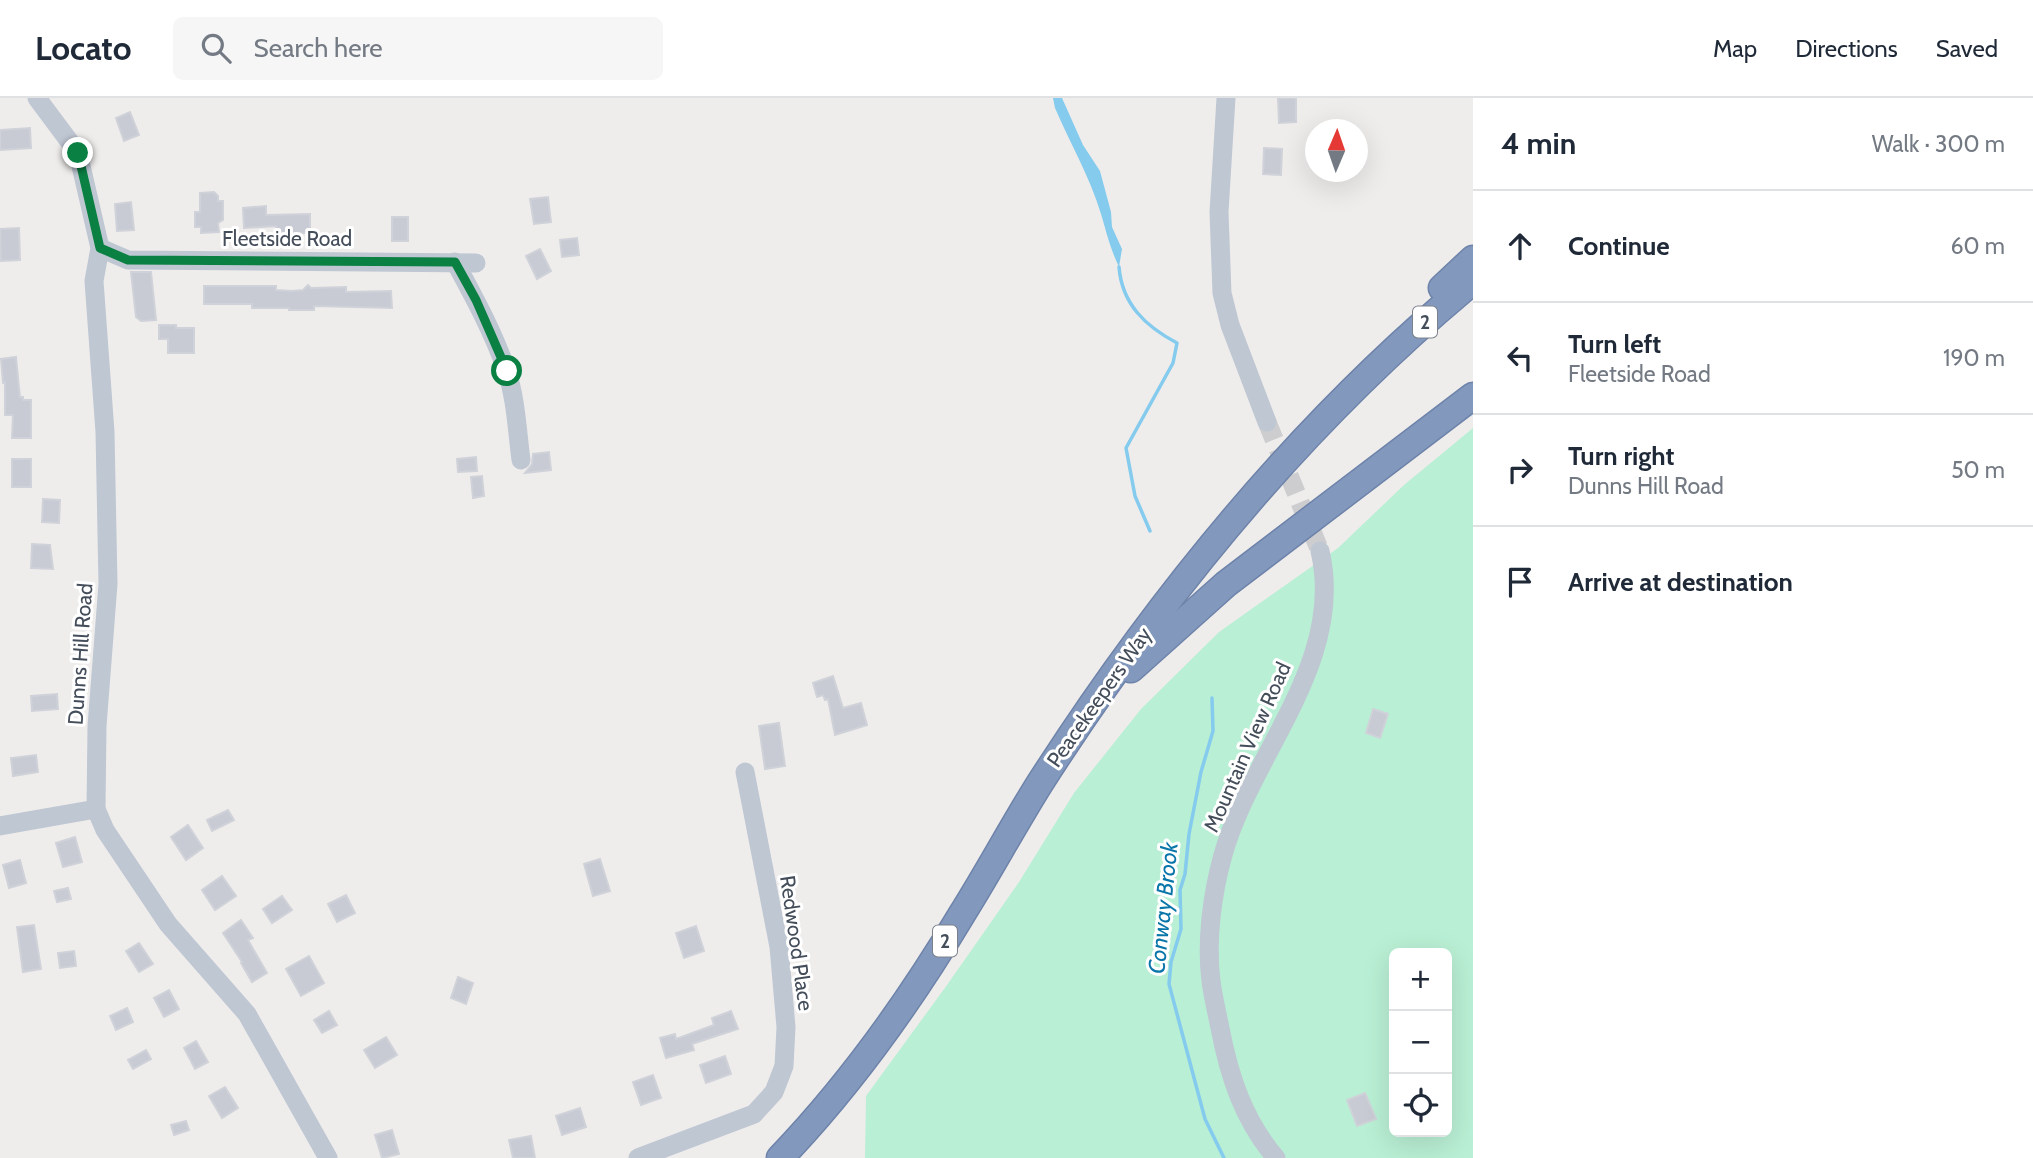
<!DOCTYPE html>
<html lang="en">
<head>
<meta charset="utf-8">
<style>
	body { margin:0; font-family:Cabin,sans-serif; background:#f6f6f7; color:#1f2937 }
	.controls { position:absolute; right:21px; bottom:21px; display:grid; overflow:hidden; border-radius:10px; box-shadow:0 7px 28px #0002 }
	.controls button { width:63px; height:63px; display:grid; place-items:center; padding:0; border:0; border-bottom:2px solid #e0e1e3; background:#fff; color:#1f2937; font:35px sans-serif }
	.compass { position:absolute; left:1305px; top:21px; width:63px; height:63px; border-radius:50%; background:#fff; box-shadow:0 7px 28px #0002; rotate:2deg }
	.stop { position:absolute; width:21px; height:21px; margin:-16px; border:5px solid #0b8043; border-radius:50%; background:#fff }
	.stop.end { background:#0b8043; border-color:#fff; box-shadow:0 2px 7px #0008 }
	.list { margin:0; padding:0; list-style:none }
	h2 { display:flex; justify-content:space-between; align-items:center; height:91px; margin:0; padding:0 28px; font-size:30px }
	h2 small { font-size:23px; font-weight:400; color:#747a83 }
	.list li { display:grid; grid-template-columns:46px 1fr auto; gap:21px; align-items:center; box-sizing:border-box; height:112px; padding:0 28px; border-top:2px solid #e0e1e3 }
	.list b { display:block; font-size:26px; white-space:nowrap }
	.list p { margin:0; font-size:23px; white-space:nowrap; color:#747a83 }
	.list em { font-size:23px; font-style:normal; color:#747a83 }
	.icon { flex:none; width:38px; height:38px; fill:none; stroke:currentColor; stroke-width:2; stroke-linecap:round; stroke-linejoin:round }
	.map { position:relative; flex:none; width:1473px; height:1060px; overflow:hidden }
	header { display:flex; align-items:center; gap:42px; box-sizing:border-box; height:98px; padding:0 35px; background:#fff; border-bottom:2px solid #e0e1e3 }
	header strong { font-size:33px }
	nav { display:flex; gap:38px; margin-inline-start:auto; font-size:24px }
	.search { width:490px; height:63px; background:#f6f6f7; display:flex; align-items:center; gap:18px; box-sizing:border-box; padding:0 24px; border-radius:10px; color:#747a83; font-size:26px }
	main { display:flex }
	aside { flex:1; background:#fff }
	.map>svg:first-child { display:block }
	.green { fill:#b9efd4; fill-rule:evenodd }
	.water { fill:#84cbee }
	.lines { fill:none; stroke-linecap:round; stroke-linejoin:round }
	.stream { stroke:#84cbee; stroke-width:3.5 }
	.building { fill:#c8cbd3; stroke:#d0d2d9; stroke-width:2 }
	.minor-tunnel { stroke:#cdcdcf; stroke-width:19; stroke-dasharray:19 10; stroke-linecap:butt }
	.highway-casing { stroke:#6e83a9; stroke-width:29 }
	.minor { stroke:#bfc7d3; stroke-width:19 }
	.highway { stroke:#8298bd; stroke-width:26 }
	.route { stroke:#0b8043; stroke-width:9 }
	.labels { text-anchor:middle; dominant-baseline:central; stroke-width:6; stroke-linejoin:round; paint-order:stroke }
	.shield { fill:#fff; stroke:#7c828c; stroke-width:2 }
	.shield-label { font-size:19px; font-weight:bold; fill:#444d5a }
	.street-label { font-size:21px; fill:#444d5a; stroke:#fff }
	.water-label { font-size:23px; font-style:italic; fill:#0975a9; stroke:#fff }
</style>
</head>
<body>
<header>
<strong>Locato</strong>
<div class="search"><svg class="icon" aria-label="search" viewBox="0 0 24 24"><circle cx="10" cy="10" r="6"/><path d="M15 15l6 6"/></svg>Search here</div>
<nav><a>Map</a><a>Directions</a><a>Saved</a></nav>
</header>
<main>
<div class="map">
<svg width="1473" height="1060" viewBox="0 0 1473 1060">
	<rect width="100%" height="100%" fill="#efedec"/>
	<path class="green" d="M1473 330V1060H865L866 998 947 887 1019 784 1074 695 1141 611 1219 534 1338 450 1404 387ZM1394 855H1447V1034H1394Z"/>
	<path class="water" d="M1053 0H1062L1083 47 1100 73 1111 114 1112 129 1122 151 1119 169C1110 150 1107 136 1101 116 1090 79 1070 45 1055 10Z"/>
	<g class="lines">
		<g class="stream">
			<path d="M1119 169C1122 206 1145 228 1177 245L1173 265 1126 350 1135 398 1150 433"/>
			<path d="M1212 600 1213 633 1201 674 1189 736 1185 776 1180 792 1181 831 1171 864 1169 886 1205 1021 1224 1060"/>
		</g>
	</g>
	<g class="building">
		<path d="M1278 0H1296V24L1279 25Z"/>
		<path d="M130 14 139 37 124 43 116 20Z"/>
		<path d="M30 30 31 50 0 52V32Z"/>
		<path d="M1264 50 1282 51 1281 77 1263 76Z"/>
		<path d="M214 94 218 98V103H223V122L218 125 219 134 201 135V129H195V114H200V95Z"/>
		<path d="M548 99 551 124 534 126 530 101Z"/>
		<path d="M131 104 134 132 117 133 115 106Z"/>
		<path d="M266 108V117L310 116V135L277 136 276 128 244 130 243 110Z"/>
		<rect x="392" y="119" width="16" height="24"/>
		<path d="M19 130 20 162 1 163 0 131Z"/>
		<path d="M577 140 579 157 562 159 560 142Z"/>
		<path d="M540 151 551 173 537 181 526 158Z"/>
		<path d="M131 174H151L156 222 141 223 136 219Z"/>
		<path d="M308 187 311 190 346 189V194L391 193 392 210 314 208V212H289V210H252V206H204V188H276V192L292 193 303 192Z"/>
		<path d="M159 227H176V230H194V255H168V241H159Z"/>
		<path d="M16 259 20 299H23V302H31V340H12L13 317H5V284L3 285 1 261Z"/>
		<path d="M549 354 551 372 525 375 532 366 533 356Z"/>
		<path d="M476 359 477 373 458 374 457 361Z"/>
		<rect x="12" y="361" width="19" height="28"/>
		<path d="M482 378 484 398 473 400 471 379Z"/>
		<path d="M43 401 60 402 59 425 42 424Z"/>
		<path d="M32 446 50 447 53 471 31 470Z"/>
		<path d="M833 578 843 610 861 605 867 627 835 637 828 601 825 602 823 597 817 599 813 585Z"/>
		<path d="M57 596 58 611 32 613 31 598Z"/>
		<path d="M1373 611 1388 616 1380 640 1366 635Z"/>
		<path d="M779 625 785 668 765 671 759 628Z"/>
		<path d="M36 657 38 674 13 678 11 660Z"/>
		<path d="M228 712 234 722 212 733 207 722Z"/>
		<path d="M188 727 203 750 186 762 171 739Z"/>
		<path d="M75 739 82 764 63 769 56 745Z"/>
		<path d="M600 761 610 793 593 798 584 766Z"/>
		<path d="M20 762 26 785 9 790 3 767Z"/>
		<path d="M222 778 236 798 215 812 202 792Z"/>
		<path d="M68 790 71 801 57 804 54 793Z"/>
		<path d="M346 797 355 815 337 824 328 806Z"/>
		<path d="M282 798 292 812 272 825 263 811Z"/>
		<path d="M241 822 253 840 248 842 267 875 252 884 241 865 242 864 223 835Z"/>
		<path d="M34 827 41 871 23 874 17 829Z"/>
		<path d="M696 828 704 853 684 860 676 835Z"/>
		<path d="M139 845 153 866 139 874 126 853Z"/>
		<path d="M74 853 76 868 60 870 58 855Z"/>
		<path d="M309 858 324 885 301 898 286 871Z"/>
		<path d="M458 879 473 885 466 906 451 900Z"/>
		<path d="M169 892 179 911 164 919 154 900Z"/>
		<path d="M127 910 133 924 116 932 110 918Z"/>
		<path d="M329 913 337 927 322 935 314 922Z"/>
		<path d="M731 913 738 931 692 946 694 952 666 960 660 940 675 936 676 941 714 927 712 920Z"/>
		<path d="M386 939 397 957 375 970 364 952Z"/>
		<path d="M196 943 208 964 195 971 184 950Z"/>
		<path d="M146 952 151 961 133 971 128 962Z"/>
		<path d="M725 958 731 976 706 985 700 967Z"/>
		<path d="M653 977 661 1000 641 1007 633 984Z"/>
		<path d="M225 989 238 1010 222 1020 209 998Z"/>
		<path d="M1365 995 1376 1021 1357 1028 1347 1002Z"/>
		<path d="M580 1010 586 1029 562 1037 556 1018Z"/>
		<path d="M186 1023 189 1032 174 1037 171 1027Z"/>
		<path d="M392 1032 399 1056 382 1060 375 1037Z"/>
		<path d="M531 1038 535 1060H513L509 1042Z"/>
	</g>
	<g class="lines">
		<path class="minor-tunnel" d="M1267 324 1320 453"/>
		<defs>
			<g id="highway">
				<path d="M1442 190 1473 161"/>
				<path d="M1131 571 1226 486 1473 298"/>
				<path d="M780 1060C850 987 910 903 962 816 989 773 1013 728 1040 685 1160 498 1301 325 1473 183"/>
			</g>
		</defs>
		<use href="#highway" class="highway-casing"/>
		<g class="minor">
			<path d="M37 0 78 55 100 150 94 183 105 334 108 486 97 628 96 711 105 732 168 826 247 916 328 1060"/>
			<path d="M1226 0 1219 114 1222 195 1230 227 1267 324"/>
			<path d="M100 150 128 162 476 165"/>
			<path d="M455 164C474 199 493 234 506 271 516 300 517 332 521 362"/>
			<path d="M0 728 96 711"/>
			<path d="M638 1060 754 1016 774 994 784 968 786 929 779 849 745 674"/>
			<path d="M1276 1060C1244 1023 1229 978 1220 930 1217 915 1213 899 1211 883 1206 843 1212 796 1223 757 1251 656 1346 564 1320 453"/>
		</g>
		<use href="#highway" class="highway"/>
	</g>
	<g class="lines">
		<path class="route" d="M78 55 100 150 128 162 455 164 476 202 507 273"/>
	</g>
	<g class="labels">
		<g class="shield">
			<rect x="1413" y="208.5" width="24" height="31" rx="5"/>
			<rect x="933" y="827.5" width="24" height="31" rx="5"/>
		</g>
		<g class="shield-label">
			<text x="1425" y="224">2</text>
			<text x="945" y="843">2</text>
		</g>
		<g class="street-label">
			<text x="287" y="140">Fleetside Road</text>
			<text transform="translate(80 556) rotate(-86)">Dunns Hill Road</text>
			<text transform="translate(1099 599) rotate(-55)">Peacekeepers Way</text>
			<text transform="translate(1247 649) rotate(-66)">Mountain View Road</text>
			<text transform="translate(797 845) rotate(82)">Redwood Place</text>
		</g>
		<g class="water-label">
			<text transform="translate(1163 810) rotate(-84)">Conway Brook</text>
		</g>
	</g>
</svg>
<div class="controls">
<button>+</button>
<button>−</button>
<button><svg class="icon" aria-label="locate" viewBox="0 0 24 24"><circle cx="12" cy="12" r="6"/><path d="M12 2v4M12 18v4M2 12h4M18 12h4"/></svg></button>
</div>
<svg class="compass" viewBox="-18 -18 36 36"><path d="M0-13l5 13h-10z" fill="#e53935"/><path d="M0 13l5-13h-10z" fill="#747a83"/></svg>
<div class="stop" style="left:507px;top:273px"></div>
<div class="stop end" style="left:78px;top:55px"></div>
</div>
<aside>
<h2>4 min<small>Walk · 300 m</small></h2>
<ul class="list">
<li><svg class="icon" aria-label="ahead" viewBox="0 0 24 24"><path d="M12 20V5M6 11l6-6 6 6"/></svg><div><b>Continue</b></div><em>60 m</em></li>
<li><svg class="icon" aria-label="left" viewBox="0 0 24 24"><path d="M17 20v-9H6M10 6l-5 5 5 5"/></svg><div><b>Turn left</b><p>Fleetside Road</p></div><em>190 m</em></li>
<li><svg class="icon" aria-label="right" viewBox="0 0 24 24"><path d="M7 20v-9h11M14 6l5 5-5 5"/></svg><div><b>Turn right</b><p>Dunns Hill Road</p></div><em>50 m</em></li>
<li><svg class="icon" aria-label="arrive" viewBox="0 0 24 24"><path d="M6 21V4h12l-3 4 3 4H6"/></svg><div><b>Arrive at destination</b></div></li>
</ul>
</aside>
</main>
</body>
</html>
